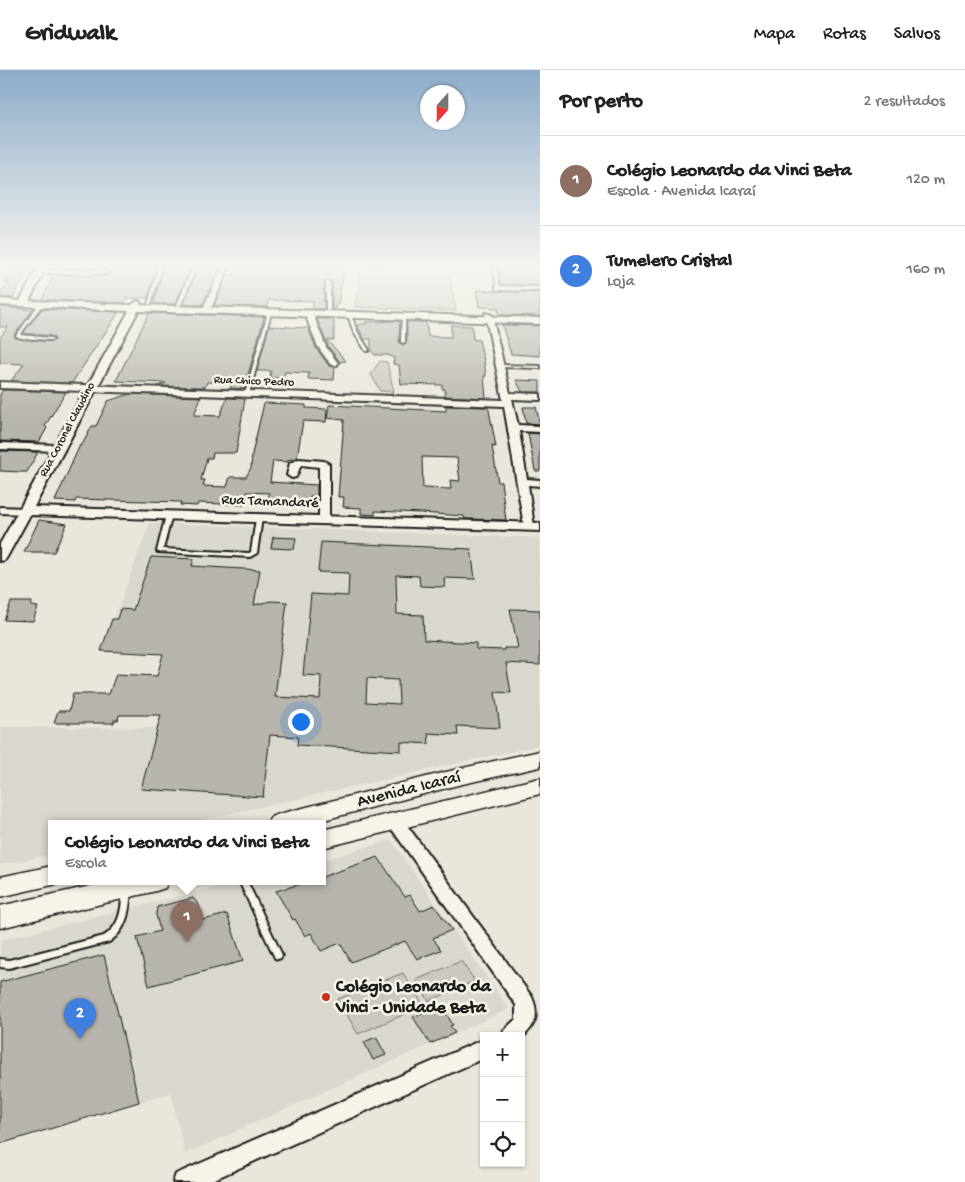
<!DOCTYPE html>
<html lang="pt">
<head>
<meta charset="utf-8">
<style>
	body { margin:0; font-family:"Gochi Hand",sans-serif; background:#f6f6f6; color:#222 }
	.controls { position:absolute; right:15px; bottom:15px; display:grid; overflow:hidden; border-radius:0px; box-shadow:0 1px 4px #0004 }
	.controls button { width:45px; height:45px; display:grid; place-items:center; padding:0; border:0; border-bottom:1px solid #e0e0e0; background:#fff; color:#222; font:25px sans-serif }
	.compass { position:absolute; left:420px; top:15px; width:45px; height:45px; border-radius:50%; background:#fff; box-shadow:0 1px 4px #0004; rotate:201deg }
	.you { position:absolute; left:300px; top:651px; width:18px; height:18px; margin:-12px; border:4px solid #fff; border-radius:50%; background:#1a73e8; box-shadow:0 0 0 8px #1a73e833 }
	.badge { display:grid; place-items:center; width:32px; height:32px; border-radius:50%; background:#0b8043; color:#fff; font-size:16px; font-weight:700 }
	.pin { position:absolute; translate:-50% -41px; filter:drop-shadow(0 1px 2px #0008) }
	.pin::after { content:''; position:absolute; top:26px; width:18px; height:15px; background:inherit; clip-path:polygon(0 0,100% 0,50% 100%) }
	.popup { position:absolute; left:48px; top:750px; width:278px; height:65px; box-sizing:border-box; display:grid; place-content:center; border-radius:0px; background:#fff; filter:drop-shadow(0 1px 4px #0005); font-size:16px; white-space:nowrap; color:#767676 }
	.popup b { font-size:19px; color:#222 }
	.popup::after { content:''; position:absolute; left:50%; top:100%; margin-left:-10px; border:10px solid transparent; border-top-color:#fff }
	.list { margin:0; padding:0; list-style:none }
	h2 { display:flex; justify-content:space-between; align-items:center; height:65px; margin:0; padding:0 20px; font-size:21px }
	h2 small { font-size:16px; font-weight:400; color:#767676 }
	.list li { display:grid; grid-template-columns:32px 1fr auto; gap:15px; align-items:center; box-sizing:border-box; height:90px; padding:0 20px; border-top:1px solid #e0e0e0 }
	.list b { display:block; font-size:19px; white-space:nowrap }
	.list p { margin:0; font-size:16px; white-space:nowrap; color:#767676 }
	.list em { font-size:16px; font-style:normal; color:#767676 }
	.icon { flex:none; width:28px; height:28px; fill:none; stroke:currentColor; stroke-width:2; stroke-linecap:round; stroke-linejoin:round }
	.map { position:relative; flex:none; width:540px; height:1112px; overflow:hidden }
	header { display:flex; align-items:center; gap:30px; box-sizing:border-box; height:70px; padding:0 25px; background:#fff; border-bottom:1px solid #e0e0e0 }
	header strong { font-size:24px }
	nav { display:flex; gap:28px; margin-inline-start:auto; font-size:18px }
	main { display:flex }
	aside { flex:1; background:#fff }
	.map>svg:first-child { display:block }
	.built { fill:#dad7ce }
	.green { fill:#ccc8c0; stroke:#74726e }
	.building { fill:#b6b4ac; stroke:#1c1c1c; fill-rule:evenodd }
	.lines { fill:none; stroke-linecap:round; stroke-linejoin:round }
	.service-casing { stroke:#1c1c1c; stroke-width:4 }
	.minor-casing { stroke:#1c1c1c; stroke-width:4 }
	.tertiary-casing { stroke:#1c1c1c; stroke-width:4 }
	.secondary-casing { stroke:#1c1c1c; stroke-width:3 }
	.service { fill:#f7f3e8; fill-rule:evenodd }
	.minor { fill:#f7f3e8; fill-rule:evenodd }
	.tertiary { fill:#f7f3e8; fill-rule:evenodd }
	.secondary { fill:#f7f3e8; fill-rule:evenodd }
	.poi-dot { fill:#c8321e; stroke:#f7f3e8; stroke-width:2 }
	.labels { text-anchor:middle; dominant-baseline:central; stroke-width:5; stroke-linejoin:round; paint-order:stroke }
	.far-street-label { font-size:12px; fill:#1c1c1c; stroke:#f7f3e8 }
	.street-label { font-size:15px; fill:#1c1c1c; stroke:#f7f3e8 }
	.near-street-label { font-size:18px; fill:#1c1c1c; stroke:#f7f3e8 }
	.near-poi-label { font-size:18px; font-weight:bold; fill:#1c1c1c; stroke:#f7f3e8; text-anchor:start }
</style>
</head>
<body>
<header>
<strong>Gridwalk</strong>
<nav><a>Mapa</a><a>Rotas</a><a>Salvos</a></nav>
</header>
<main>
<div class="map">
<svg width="540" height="1112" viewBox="0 0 540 1112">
	<rect width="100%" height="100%" fill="#eae6dc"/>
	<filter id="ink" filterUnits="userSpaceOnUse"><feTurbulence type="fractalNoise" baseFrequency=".02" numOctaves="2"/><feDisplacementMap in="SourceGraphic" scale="10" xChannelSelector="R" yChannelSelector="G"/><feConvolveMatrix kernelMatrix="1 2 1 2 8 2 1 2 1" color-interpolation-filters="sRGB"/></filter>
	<g filter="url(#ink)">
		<g class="built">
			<path d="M150 453 540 468V675L188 753H52V784L0 795V657L156 658 173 584 102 581Z"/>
			<path d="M391 770 509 939 185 1084 171 1023 0 1074V870L242 811H322V790Z"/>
		</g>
		<g class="green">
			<path d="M361 196H429L433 204 450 205 456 241 355 237Z"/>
			<path d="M380 291 387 292 394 322 380 321 371 304Z"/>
			<path d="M461 891 475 911 429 931 416 910Z"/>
			<path d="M403 903 424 936 358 964 338 929Z"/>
		</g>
		<g class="building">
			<path d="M25 196H31L13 228 0 227V222L10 212H2L13 200H21Z"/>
			<path d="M59 196H119L117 200H146L147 196H156L148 228H127L125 233 42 230 54 205 105 206 110 203 105 198H58Z"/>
			<path d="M164 196H191L175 234H154Z"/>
			<path d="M199 196H213L210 205H217L202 235 183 234Z"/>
			<path d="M238 196H342L343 205 338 234H336L335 239H332V213L327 210 324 213V239H313V231L269 230 267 237 214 236 227 205H234Z"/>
			<path d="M520 196H540V215L501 214 498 197H521Z"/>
			<path d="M476 220 540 223V246L499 245 498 238 479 237Z"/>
			<path d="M0 237 33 240 14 265 15 268 51 272 55 270 52 266 23 263 42 239 119 242 72 313 11 311 24 294 0 293V267L8 257H0Z"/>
			<path d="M149 243 264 247 244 319 231 318 230 313 207 312 205 317 157 316 166 313 116 311Z"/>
			<path d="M317 249H334V270H327L346 291 340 292 328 276Z"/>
			<path d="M385 251H400L399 272 402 275 407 272V252H426L428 266 451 267V255L472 256 473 269 479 270 484 291 486 306H484L486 328 445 326V319H442V315L401 314 399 295 393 294 394 288 388 285H375L371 281V269H364L358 257 360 254H366V252H385Z"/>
			<path d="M502 255 540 256V286L511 284Z"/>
			<path d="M269 256 308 258 316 278 329 296 335 297 334 310 308 309 309 303 285 302 283 308H270L271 301H257Z"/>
			<path d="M516 310 540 311V322H522Z"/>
			<path d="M3 320 66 322 45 356 47 358 39 372 0 371V324Z"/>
			<path d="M130 324 201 327 194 345 220 346 227 328 245 329 236 383H213L212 388H207L201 410H205L203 416 227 417 230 407H246L251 398 252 384 264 333 306 335V338L327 339 326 352 303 351 297 388 288 390V392L273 391 270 412 317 415V426H310V432L283 431 282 436 267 435 269 423 246 422 244 435 198 433 197 436 180 435 181 432 76 429 75 432 55 431 80 375H82L92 356H96L108 331Z"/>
			<path d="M329 335 446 341V336L487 337 489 340 496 377 492 376 498 412H501L506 450 465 449 464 446 421 443 375 441V445L361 444V438L343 437 344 427H338L344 350 327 348ZM422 387 457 388 460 411 450 410 451 419 423 418Z"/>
			<path d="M523 337H536L540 354 526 353Z"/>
			<path d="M528 363 540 364V401H535Z"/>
			<path d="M0 381 38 382 27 402H22L0 401Z"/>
			<path d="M39 450 67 454 54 482H24Z"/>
			<path d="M273 467 296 468 294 479 271 478Z"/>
			<path d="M321 472 471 479 475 509 444 508 445 517 420 516 419 506 396 505 397 544 423 545 424 570 476 573V579L504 580V578H518L510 539 540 540V595L506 593 511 623 495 622 500 658 457 656 458 665 428 663 429 674 401 672V681L297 675 298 667 270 665 263 727 141 719 161 645H119L118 650H114V653H54L58 641H69L73 624H109L116 604 157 606 163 584 101 581 112 549H117L120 539 133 540 151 487 194 489 192 496 260 500 254 535 271 531 287 532 275 627 320 629 321 606 303 605 311 524 348 526 349 503 318 502ZM367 608 398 610 399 634 366 632Z"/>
			<path d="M11 532H32L31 536 38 537 33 551 4 550Z"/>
			<path d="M378 787 405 827 410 825 420 841 434 835 452 860 433 868 441 880 417 889 405 871 351 892 340 873 321 881 311 863 305 866 295 849 293 850 276 821 311 811H322V807Z"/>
			<path d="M193 828 199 835 203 850 227 844 243 891 149 916 137 867 160 861 156 845 157 837Z"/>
			<path d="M104 885 139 1032 0 1074V912Z"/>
			<path d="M441 935 453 955 450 956 455 963 430 974 413 947Z"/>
			<path d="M376 967 386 985 373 990 364 972Z"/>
		</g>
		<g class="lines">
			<defs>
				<g id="service">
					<path d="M158 196H162L151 234 148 235Z"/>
					<path d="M193 196H197L181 235 178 236 177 235Z"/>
					<path d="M493 196H496L500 219 497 218Z"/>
					<path d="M328 212 330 213V240L328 241 326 240V213Z"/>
					<path d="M39 234 42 235 20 265 51 268 53 269 51 270 21 268 16 266Z"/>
					<path d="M268 242 271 243 249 324 245 325V324Z"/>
					<path d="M348 244 351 245 357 261 369 280 368 281H366L353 261Z"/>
					<path d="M402 246 405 247V272L403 273 401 272Z"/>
					<path d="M499 295 540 296V298L500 297H499Z"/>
					<path d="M169 443 172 445 163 479 249 483 251 482 256 448 259 446 262 448 257 483 250 487 158 482 157 481 166 445Z"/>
					<path d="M239 811H247L282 885 281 888 278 889 275 888Z"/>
					<path d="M127 817 130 818 131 820C129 841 128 859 109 872L9 898 0 897V889L9 890 104 866C121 855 121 839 123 820L124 818Z"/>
				</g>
				<g id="minor">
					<path d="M223 196H229L212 236 205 238 204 236Z"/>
					<path d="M38 200H105L108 202 105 204 40 203 37 201Z"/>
					<path d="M496 216 540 217V221L499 220H496Z"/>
					<path d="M306 242 313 244 326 277 338 293 337 295H331L318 277 305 244Z"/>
					<path d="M485 243 492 245 510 323 540 324V330L512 329 518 355 540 356V362L519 361 527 409 540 410V416L528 415 534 456 529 459 524 456 504 336 0 318V312L503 330Z"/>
					<path d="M0 373 58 375 63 378 58 381 0 379Z"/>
					<path d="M299 389 324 391 329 394V450L328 452 324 453 319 450V397L301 395 296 407 292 408 287 405 290 393Z"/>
					<path d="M0 437 25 438 30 441 25 444 0 443Z"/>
					<path d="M395 745 401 747 532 927C540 946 535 956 521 969V966H502L504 960 516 949V935L389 755 387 751 389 747Z"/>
					<path d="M484 969V988L208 1112H173L176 1104Z"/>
				</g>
				<path id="tertiary" d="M39 196H47L29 231 132 235 137 231 140 232 141 235 540 248V254L138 241 34 437 540 453V461L30 445 7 487 5 490 0 491V474L129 241 0 235V229L20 231Z"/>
				<g id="secondary">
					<path d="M540 681V697L458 715 312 753H267L271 747 279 744 458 699Z"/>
					<path d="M540 708V724L322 778V760Z"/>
					<path d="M52 796V811H62L61 813 0 827V807Z"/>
					<path d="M113 811H168L165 818 156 821 0 858V836Z"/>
				</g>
			</defs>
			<use href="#service" class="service-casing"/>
			<use href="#minor" class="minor-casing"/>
			<use href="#tertiary" class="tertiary-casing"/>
			<use href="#secondary" class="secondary-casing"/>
			<use href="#service" class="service"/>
			<use href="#minor" class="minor"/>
			<use href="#tertiary" class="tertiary"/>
			<use href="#secondary" class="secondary"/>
		</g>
	</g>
	<linearGradient id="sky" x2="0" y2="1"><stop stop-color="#8cacc9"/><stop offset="0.56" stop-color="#f6f4ef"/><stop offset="1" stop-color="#f6f4ef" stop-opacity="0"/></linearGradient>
	<rect width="540" height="351" fill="url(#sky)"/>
	<circle class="poi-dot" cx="326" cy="927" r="5"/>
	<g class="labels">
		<g class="far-street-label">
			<text transform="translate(254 312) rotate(2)">Rua Chico Pedro</text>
			<text transform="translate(68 360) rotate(-62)">Rua Coronel Claudino</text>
		</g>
		<g class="street-label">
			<text transform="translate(270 432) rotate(2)">Rua Tamandaré</text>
		</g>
		<g class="near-street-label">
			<text transform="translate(409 720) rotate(-14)">Avenida Icaraí</text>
		</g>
		<g class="near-poi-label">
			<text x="336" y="917">Colégio Leonardo da<tspan x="336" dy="21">Vinci - Unidade Beta</tspan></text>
		</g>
	</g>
</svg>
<div class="controls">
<button>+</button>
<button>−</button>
<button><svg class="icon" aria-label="locate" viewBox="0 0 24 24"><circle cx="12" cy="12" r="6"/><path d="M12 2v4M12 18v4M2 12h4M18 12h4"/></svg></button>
</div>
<svg class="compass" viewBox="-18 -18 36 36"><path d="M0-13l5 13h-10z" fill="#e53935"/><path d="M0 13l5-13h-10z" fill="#767676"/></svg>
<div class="you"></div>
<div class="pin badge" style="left:187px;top:872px;background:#8d6e63">1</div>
<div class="popup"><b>Colégio Leonardo da Vinci Beta</b>Escola</div>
<div class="pin badge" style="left:80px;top:969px;background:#3f7fe0">2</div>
</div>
<aside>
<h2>Por perto<small>2 resultados</small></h2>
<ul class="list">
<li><span class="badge" style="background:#8d6e63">1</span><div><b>Colégio Leonardo da Vinci Beta</b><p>Escola · Avenida Icaraí</p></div><em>120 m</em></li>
<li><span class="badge" style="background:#3f7fe0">2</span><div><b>Tumelero Cristal</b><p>Loja</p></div><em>160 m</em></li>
</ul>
</aside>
</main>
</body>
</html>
